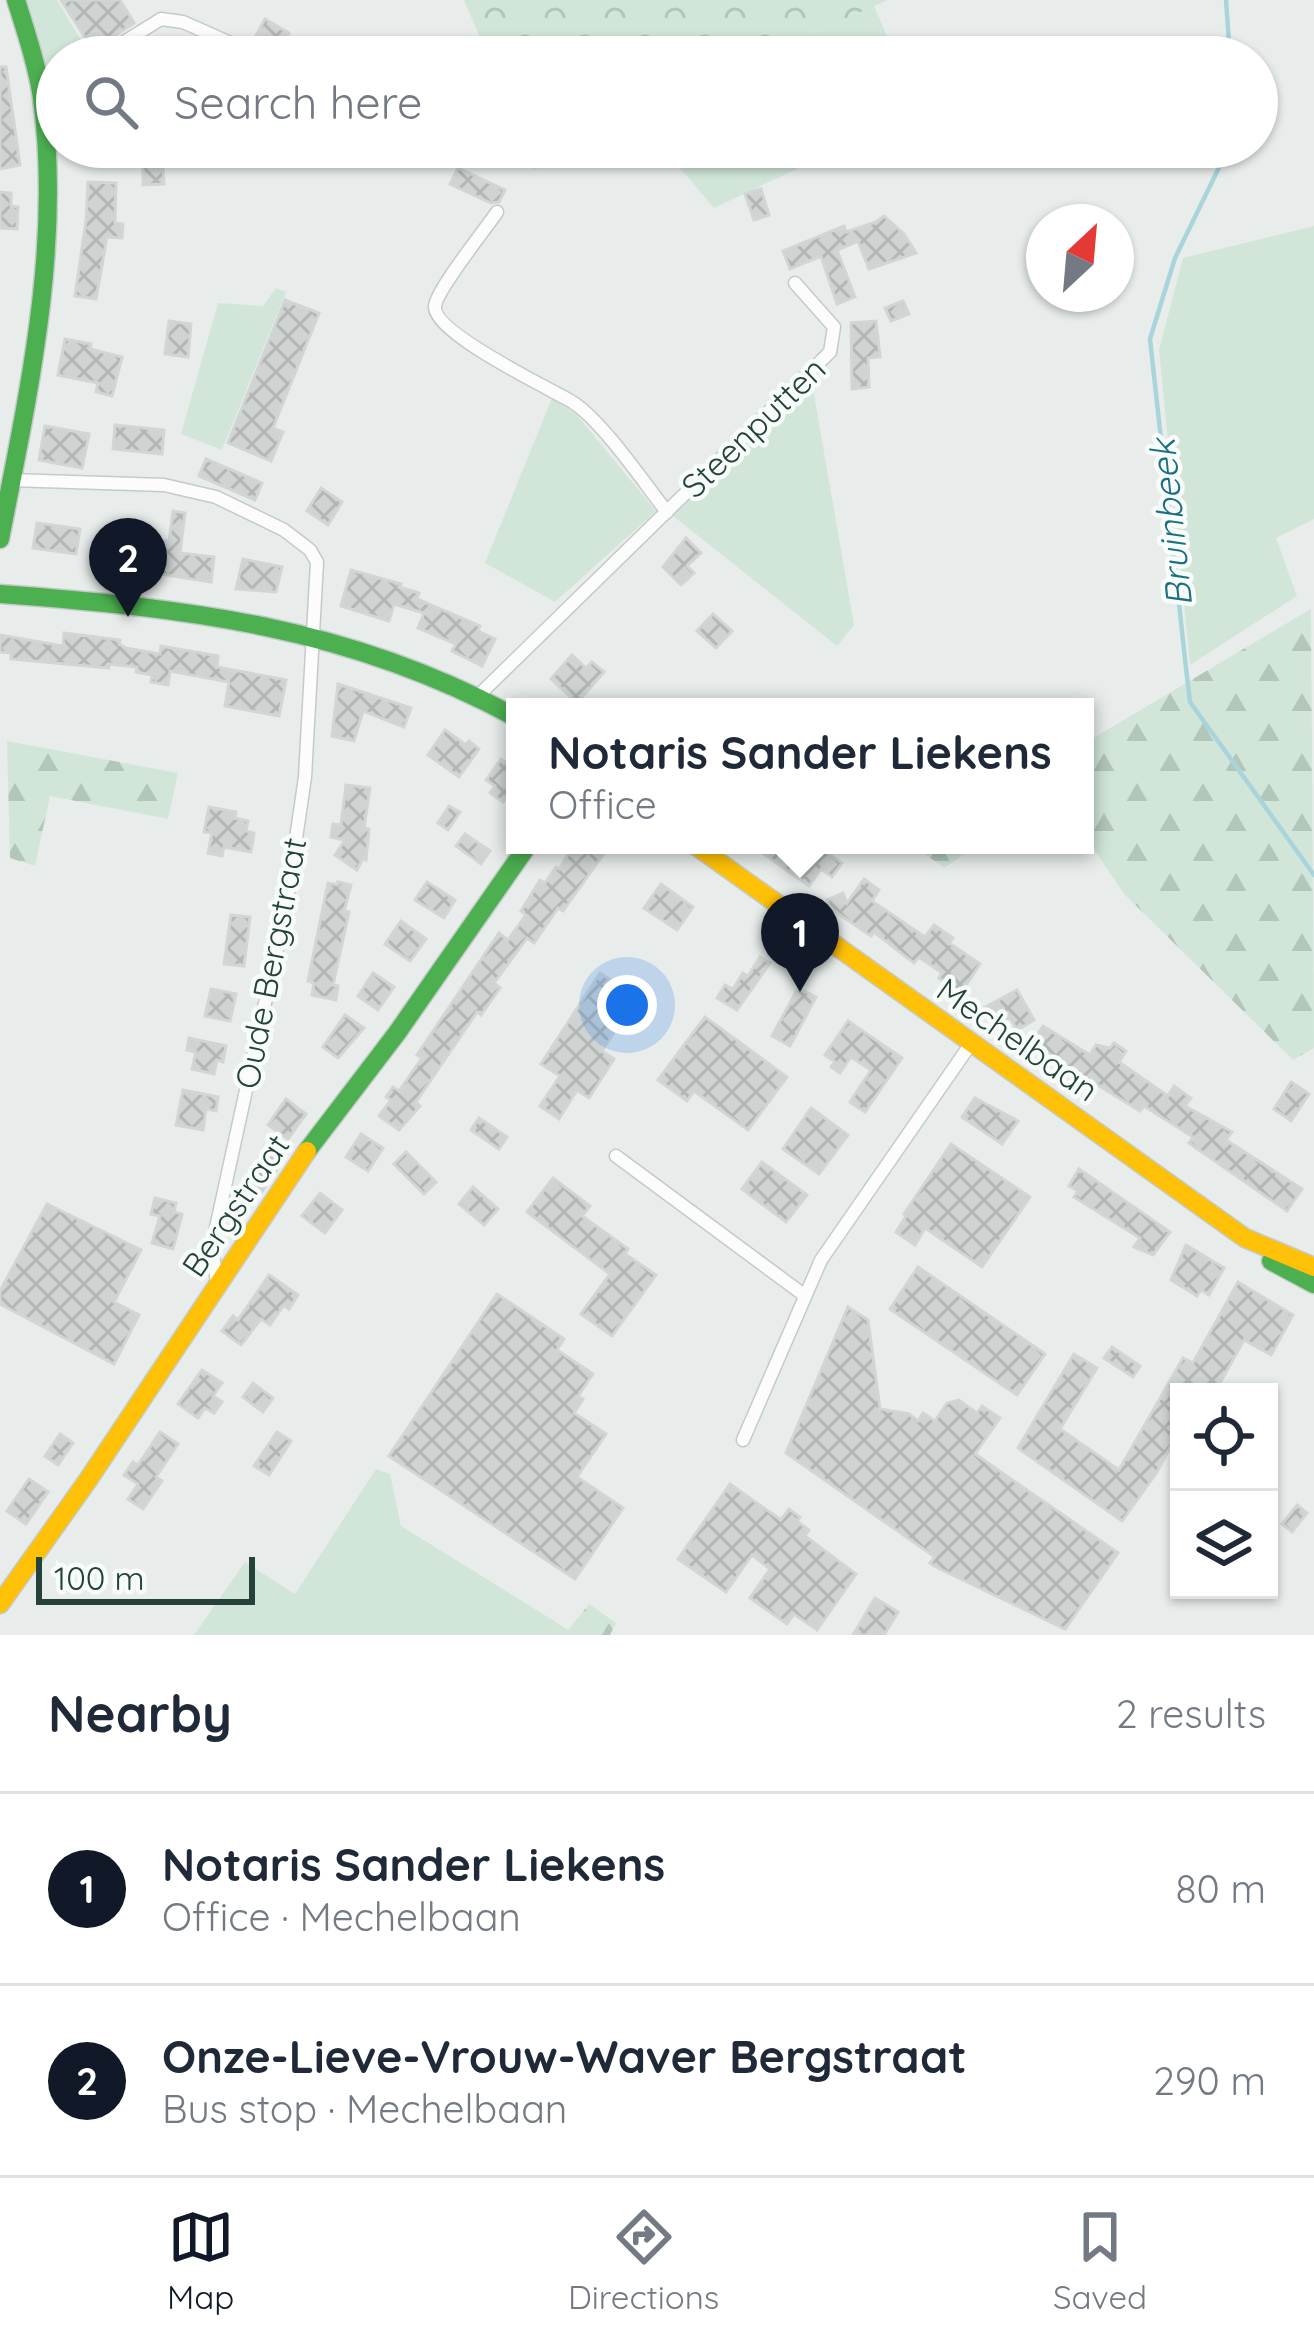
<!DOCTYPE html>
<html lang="en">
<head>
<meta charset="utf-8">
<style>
	body { margin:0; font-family:Quicksand,sans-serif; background:#f6f6f7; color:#1f2937 }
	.controls { position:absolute; right:36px; bottom:36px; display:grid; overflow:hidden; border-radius:0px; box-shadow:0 3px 9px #0004 }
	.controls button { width:108px; height:108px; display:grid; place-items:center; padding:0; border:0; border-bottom:3px solid #e0e1e3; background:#fff; color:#1f2937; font:60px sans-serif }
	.compass { position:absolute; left:1026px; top:204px; width:108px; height:108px; border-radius:50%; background:#fff; box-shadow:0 3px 9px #0004; rotate:26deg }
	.scale { position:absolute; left:36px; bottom:30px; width:219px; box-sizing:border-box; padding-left:12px; border:6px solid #24423a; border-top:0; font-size:33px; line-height:42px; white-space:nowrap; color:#24423a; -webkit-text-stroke:9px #f7fbf9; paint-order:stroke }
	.you { position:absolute; left:627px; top:1005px; width:42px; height:42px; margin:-30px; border:9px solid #fff; border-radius:50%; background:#1a73e8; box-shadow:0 0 0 18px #1a73e833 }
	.badge { display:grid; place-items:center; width:78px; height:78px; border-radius:50%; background:#111827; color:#fff; font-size:39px; font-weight:700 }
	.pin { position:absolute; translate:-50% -99px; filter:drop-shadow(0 3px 6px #0008) }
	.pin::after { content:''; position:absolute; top:63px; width:42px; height:36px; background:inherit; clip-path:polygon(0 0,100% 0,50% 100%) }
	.popup { position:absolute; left:506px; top:698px; width:588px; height:156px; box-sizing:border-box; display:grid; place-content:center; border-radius:0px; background:#fff; filter:drop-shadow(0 3px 9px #0005); font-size:39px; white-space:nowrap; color:#747a83 }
	.popup b { font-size:45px; color:#1f2937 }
	.popup::after { content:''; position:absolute; left:50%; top:100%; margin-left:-24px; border:24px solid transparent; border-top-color:#fff }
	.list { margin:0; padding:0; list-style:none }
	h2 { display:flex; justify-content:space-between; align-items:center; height:156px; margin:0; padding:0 48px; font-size:51px }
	h2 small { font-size:39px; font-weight:400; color:#747a83 }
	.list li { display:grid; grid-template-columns:78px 1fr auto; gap:36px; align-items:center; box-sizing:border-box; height:192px; padding:0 48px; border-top:3px solid #e0e1e3 }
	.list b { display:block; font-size:45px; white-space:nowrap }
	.list p { margin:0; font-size:39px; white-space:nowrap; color:#747a83 }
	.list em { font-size:39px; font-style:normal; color:#747a83 }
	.icon { flex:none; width:66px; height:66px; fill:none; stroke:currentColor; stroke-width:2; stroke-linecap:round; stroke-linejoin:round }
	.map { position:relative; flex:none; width:1314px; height:1635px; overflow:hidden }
	.search { position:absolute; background:#fff; box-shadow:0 3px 9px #0004; left:36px; right:36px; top:36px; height:132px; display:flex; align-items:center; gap:30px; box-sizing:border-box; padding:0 42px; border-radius:66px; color:#747a83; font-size:45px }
	.sheet { height:540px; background:#fff }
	nav { display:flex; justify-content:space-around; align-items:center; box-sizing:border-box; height:168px; border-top:3px solid #e0e1e3; background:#fff; font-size:33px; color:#747a83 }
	nav a { display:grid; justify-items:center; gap:6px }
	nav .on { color:#111827 }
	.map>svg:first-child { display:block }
	.grass { fill:#d1e6d8 }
	.forest { fill:url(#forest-firs) }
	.park { fill:url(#park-crowns) }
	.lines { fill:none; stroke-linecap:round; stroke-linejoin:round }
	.stream { stroke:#a9d4db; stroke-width:4.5 }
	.building { fill:url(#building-cross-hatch); stroke:#d1d6d4; stroke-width:3 }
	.street-casing { stroke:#c5cac8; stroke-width:15 }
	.fast-casing { stroke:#c3cbc8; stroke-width:21 }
	.slow-casing { stroke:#c3cbc8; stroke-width:21 }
	.street { stroke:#fcfcfc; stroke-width:12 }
	.fast { stroke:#4caf50; stroke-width:18 }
	.slow { stroke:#ffc107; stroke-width:18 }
	.labels { text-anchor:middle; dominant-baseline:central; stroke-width:9; stroke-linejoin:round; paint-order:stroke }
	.street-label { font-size:33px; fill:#24423a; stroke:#f7fbf9 }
	.water-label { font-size:36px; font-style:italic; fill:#1c6f80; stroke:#f7fbf9 }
</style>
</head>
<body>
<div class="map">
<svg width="1314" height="1635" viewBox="0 0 1314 1635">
	<defs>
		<pattern id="forest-firs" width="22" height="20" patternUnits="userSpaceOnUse" patternTransform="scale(3)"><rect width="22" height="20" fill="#d1e6d8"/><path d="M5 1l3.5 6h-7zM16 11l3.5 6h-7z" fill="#b3c6ba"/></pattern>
		<pattern id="park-crowns" width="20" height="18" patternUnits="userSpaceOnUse" patternTransform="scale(3)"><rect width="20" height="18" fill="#d1e6d8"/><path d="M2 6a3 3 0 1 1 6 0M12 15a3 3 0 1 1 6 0" fill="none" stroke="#b3c6ba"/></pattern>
		<pattern id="building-cross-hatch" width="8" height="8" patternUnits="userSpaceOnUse" patternTransform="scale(3)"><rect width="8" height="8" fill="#cfd4d2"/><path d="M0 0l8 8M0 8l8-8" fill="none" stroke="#b2b7b5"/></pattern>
	</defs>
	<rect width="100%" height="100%" fill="#e8edeb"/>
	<g class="grass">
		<path d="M26 0H57L89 54 57 57V72L48 76Z"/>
		<path d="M874 6 896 57H757Z"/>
		<path d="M662 147H843L714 208Z"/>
		<path d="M1314 226V519L1276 538 1297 596 1190 665 1159 350 1183 258Z"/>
		<path d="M276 288 286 292 222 450 181 434 218 303 263 306Z"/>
		<path d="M811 377 854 625 837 646 673 516Z"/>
		<path d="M552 398 576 414 656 511 555 602 485 563Z"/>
		<path d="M376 1469 390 1474 401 1526 559 1624 553 1635H194L245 1562 295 1594Z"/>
	</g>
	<g class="forest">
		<path d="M1311 609 1314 1048 1293 1060 1124 894 1085 836V743Z"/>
		<path d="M7 741 178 773 168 819 50 796 35 866 10 858Z"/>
		<path d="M913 845H978L944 868Z"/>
		<path d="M589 1604 616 1623 610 1635H553L559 1624 568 1630Z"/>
	</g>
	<g class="park">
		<path d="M464 0H888L757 57H488Z"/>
		<path d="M525 147H572L534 170Z"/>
	</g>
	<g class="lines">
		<g class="stream">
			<path d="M1226 0 1230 57"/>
			<path d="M1229 147 1175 258 1150 339 1186 668 1190 702 1314 875"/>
		</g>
	</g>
	<g class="building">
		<path d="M61 0H120L134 23 93 50Z"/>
		<path d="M265 19 289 33 278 55 253 41Z"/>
		<path d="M0 67H6L20 165 0 169Z"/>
		<path d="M143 147H156L157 169 163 168 164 184 143 185Z"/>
		<path d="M458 168 505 190 499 202 491 203 450 184Z"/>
		<path d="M88 182 116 183 115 223 123 224 122 238 107 237 96 299 75 296 86 221Z"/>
		<path d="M761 189 769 215 754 220 745 194Z"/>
		<path d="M0 192 11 193V206L18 207 17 229 0 228Z"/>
		<path d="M884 216 904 234 916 253 869 269 858 241 837 250 855 297 837 304 821 256 790 269 783 251 844 226 846 232 876 222Z"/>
		<path d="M285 300 319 313 273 428 283 432 271 461 228 443Z"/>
		<path d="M903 301 909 314 891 321 885 308Z"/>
		<path d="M169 321 191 324 188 357 165 354Z"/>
		<path d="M876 321 880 357 868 358 869 387 852 389 851 323Z"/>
		<path d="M65 339 91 344 90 349 122 357 112 396 96 392 98 383 58 375Z"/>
		<path d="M115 425 164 430 162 454 113 449Z"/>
		<path d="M45 426 89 434 82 468 39 460Z"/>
		<path d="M206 459 262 483 255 500 199 476Z"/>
		<path d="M321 488 342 502 328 525 307 511Z"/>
		<path d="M173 511 185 513 180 553 214 557 211 582 109 566 113 534 169 541Z"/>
		<path d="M37 523 80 529 76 554 33 548Z"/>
		<path d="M686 538 701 553 687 566 694 573 681 585 663 567Z"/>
		<path d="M243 559 282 567 276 592 236 589Z"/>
		<path d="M351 570 401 584 399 587 419 593 417 599 480 626 478 631 495 639 482 666 452 651 456 644 418 628 424 613 394 604 389 621 341 606Z"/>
		<path d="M713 614 732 631 716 648 697 631Z"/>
		<path d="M64 633 120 640 119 644 126 648 160 654 161 646 218 656 217 667 286 680 279 716 225 706 229 682 170 671 168 685 151 682 152 675 136 672 137 667 109 664V668L11 659V653L0 652V635L63 646Z"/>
		<path d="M572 655 586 668 592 662 604 672 577 703 551 679Z"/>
		<path d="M338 684 411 708 404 727 363 711 354 741 332 736Z"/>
		<path d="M445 730 466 745 469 741 479 749 459 777 428 755Z"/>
		<path d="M501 759 515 768V784L503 802 490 793 495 786 486 780Z"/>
		<path d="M346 785 370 788 364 828 369 829 366 860 363 858 357 870 335 855 345 840 331 837 333 824 341 825Z"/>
		<path d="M449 806 460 812 448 830 438 823Z"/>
		<path d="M209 807 236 812 235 818 248 821 246 831 254 833 251 852 224 847 222 856 208 853 212 833 204 832Z"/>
		<path d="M465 834 490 851 481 864 456 846Z"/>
		<path d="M574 845H610L563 911 558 908 534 943 527 938 494 983 500 988 481 1015 477 1012 416 1102 420 1106 399 1130 379 1116 391 1100 386 1097 393 1087 399 1091 422 1058 417 1055 499 933 508 940 526 915 521 911 540 880 545 883 556 867 559 869Z"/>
		<path d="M751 845H816L842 863 832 877 821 869 809 886Z"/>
		<path d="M864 879 879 890 872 901 925 937 934 925 953 938 949 943 980 964 961 993 939 978 942 973 919 957 914 963 874 932 871 936 830 908 827 900 843 893 847 903Z"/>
		<path d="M338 882 351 885 344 911 349 912 333 985 338 986 336 1000 312 995 314 983 308 981 328 883 338 885Z"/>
		<path d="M427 882 455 900 444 918 415 900Z"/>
		<path d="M661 884 693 907 677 930 644 908Z"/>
		<path d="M231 915 250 917 244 966 224 964Z"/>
		<path d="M401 921 426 939 410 961 385 944Z"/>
		<path d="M760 957 770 963 737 1010 717 998 725 985 733 989 743 973 748 976Z"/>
		<path d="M373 973 394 987 378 1010 358 996Z"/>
		<path d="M600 973 637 997 602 1051 614 1059 589 1098 577 1090 559 1119 540 1106 560 1076 541 1064Z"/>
		<path d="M798 988 816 997 790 1046 772 1036Z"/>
		<path d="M211 989 236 994 230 1021 205 1016Z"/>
		<path d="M1017 990 1034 1020 1017 1030 1010 1018 1001 1020 984 1008Z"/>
		<path d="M345 1015 364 1028 338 1058 323 1047Z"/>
		<path d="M705 1017 787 1077 748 1130 694 1091 687 1101 658 1080Z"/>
		<path d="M848 1021 902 1058 865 1112 850 1102 871 1070 851 1057 840 1073 831 1067 835 1062 825 1055Z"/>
		<path d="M1043 1026 1090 1055 1096 1045 1110 1048 1114 1043 1126 1051 1119 1062 1168 1096 1174 1086 1191 1098 1185 1106 1232 1132 1226 1140 1302 1189 1287 1211 1189 1143 1193 1137 1144 1106 1140 1111 1031 1044Z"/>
		<path d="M189 1038 226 1046 223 1062 217 1060 214 1074 192 1069 196 1052 187 1050Z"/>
		<path d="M1291 1082 1309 1094 1291 1121 1274 1109Z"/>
		<path d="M183 1090 218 1097 216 1111 206 1109 203 1130 176 1125Z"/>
		<path d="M975 1098 1018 1121 1002 1144 962 1117Z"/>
		<path d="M286 1099 306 1114 288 1139 268 1125Z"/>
		<path d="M811 1108 848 1135 819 1174 783 1149Z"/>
		<path d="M479 1118 507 1137 499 1149 471 1130Z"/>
		<path d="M361 1134 383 1148 368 1171 346 1157Z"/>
		<path d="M951 1144 1030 1197 982 1267 925 1228 915 1245 896 1232 906 1216 904 1214Z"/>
		<path d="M266 1152 281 1163 261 1193 245 1182Z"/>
		<path d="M406 1152 436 1182 424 1194 394 1164Z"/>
		<path d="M762 1162 807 1195 786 1222 742 1189Z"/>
		<path d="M1079 1169 1170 1232 1153 1255 1134 1247 1140 1238 1074 1197 1078 1191 1069 1186Z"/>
		<path d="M553 1178 590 1206 582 1216 628 1249 625 1254 656 1275 612 1336 581 1314 610 1274 527 1212Z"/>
		<path d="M473 1187 498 1209 484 1225 459 1204Z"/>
		<path d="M320 1193 342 1210 325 1233 302 1216Z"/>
		<path d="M155 1198 176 1203 174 1212 182 1214 173 1249 152 1243 160 1216 151 1214Z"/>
		<path d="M47 1204 141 1250 114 1302 139 1315 114 1364 0 1304V1291Z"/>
		<path d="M1186 1245 1224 1268 1209 1295 1201 1290 1197 1296 1171 1280Z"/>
		<path d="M918 1267 1045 1354 1017 1395 890 1309Z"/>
		<path d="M269 1275 298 1295 289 1309 284 1305 270 1325 261 1319 241 1345 222 1331 233 1316 238 1320Z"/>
		<path d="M1238 1282 1293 1315 1271 1355 1244 1340 1215 1392H1179V1431L1157 1472 1122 1521 1018 1448 1074 1354 1097 1368 1060 1429 1119 1470 1183 1358 1193 1363Z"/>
		<path d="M497 1294 564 1339 557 1350 593 1374 578 1396 583 1399 574 1413 606 1434 577 1477 623 1508 575 1579 389 1456Z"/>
		<path d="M848 1307 868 1320 880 1409 909 1414 918 1421 923 1413 935 1421 947 1403 959 1400 977 1413 982 1406 1000 1418 975 1454 1118 1553 1065 1629 936 1567 930 1563 935 1557 786 1453Z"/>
		<path d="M1112 1347 1140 1366 1133 1377 1104 1358Z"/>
		<path d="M202 1370 222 1383 213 1396 222 1402 214 1413 205 1408 198 1418 178 1404Z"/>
		<path d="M253 1383 273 1398 263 1412 243 1397Z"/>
		<path d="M160 1432 178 1444 156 1477 162 1481 143 1509 128 1499 138 1484 124 1475 133 1462 138 1465Z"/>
		<path d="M277 1432 291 1441 269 1475 254 1466Z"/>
		<path d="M60 1434 73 1443 58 1465 45 1456Z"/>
		<path d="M29 1479 48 1492 26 1524 7 1511Z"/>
		<path d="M730 1484 781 1520 789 1509 800 1517 797 1521 809 1530 805 1536 856 1574 817 1630 794 1614 787 1624 750 1598 770 1569 752 1555 726 1592 678 1559Z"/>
		<path d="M1297 1505 1307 1513 1292 1532 1282 1524Z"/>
		<path d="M875 1598 898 1612 884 1635H853Z"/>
	</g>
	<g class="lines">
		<defs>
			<g id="street">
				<path d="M100 57 161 19 183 22 262 57"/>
				<path d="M497 212C485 230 437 289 435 306 432 332 546 387 569 400 599 416 644 483 667 512"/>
				<path d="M11 480 164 485 216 497 284 530 310 550 317 562 305 777 286 907 212 1246 217 1283"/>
				<path d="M478 696 830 352 834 327 795 283"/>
				<path d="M616 1156 804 1295"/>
				<path d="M743 1440 821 1260 972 1042"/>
			</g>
			<g id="fast">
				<path d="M0 539C28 395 62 246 42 98 37 65 26 32 16 0"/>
				<path d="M0 594C186 608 348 626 515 717"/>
				<path d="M307 1151 397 1033 528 845"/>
				<path d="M1271 1261 1314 1284"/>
			</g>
			<g id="slow">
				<path d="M695 845 1245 1238 1314 1267"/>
				<path d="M0 1604 88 1480 307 1151"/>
			</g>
		</defs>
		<use href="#street" class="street-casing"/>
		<use href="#fast" class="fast-casing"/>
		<use href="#slow" class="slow-casing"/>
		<use href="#street" class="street"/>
		<use href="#fast" class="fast"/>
		<use href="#slow" class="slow"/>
	</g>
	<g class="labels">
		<g class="street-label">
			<text transform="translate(753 427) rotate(-44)">Steenputten</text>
			<text transform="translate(270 963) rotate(-79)">Oude Bergstraat</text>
			<text transform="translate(1018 1039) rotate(35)">Mechelbaan</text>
			<text transform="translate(235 1205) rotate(-56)">Bergstraat</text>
		</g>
		<g class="water-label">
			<text transform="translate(1170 523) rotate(-96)">Bruinbeek</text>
		</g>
	</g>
</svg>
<div class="controls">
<button><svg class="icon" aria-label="locate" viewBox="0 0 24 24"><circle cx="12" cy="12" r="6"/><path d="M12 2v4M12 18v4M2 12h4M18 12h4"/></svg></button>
<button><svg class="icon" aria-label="layers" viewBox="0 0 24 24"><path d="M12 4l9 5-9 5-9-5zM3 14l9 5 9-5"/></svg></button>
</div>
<svg class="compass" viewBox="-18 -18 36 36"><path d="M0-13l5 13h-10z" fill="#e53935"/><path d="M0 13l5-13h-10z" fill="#747a83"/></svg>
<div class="scale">100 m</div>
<div class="you"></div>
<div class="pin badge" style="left:800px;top:992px">1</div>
<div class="popup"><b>Notaris Sander Liekens</b>Office</div>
<div class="pin badge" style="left:128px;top:617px">2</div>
<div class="search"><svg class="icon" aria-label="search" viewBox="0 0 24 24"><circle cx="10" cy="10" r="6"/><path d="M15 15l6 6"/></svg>Search here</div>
</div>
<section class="sheet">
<h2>Nearby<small>2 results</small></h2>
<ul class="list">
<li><span class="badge">1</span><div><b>Notaris Sander Liekens</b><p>Office · Mechelbaan</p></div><em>80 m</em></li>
<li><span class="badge">2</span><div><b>Onze-Lieve-Vrouw-Waver Bergstraat</b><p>Bus stop · Mechelbaan</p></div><em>290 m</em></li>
</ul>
</section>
<nav>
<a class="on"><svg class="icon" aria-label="map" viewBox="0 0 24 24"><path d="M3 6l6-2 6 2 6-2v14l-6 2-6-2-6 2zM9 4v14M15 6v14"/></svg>Map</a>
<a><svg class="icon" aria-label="directions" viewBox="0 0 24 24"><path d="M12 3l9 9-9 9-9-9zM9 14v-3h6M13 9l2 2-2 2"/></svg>Directions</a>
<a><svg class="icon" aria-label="saved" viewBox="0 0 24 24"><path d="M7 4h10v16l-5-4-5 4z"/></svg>Saved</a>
</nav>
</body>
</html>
